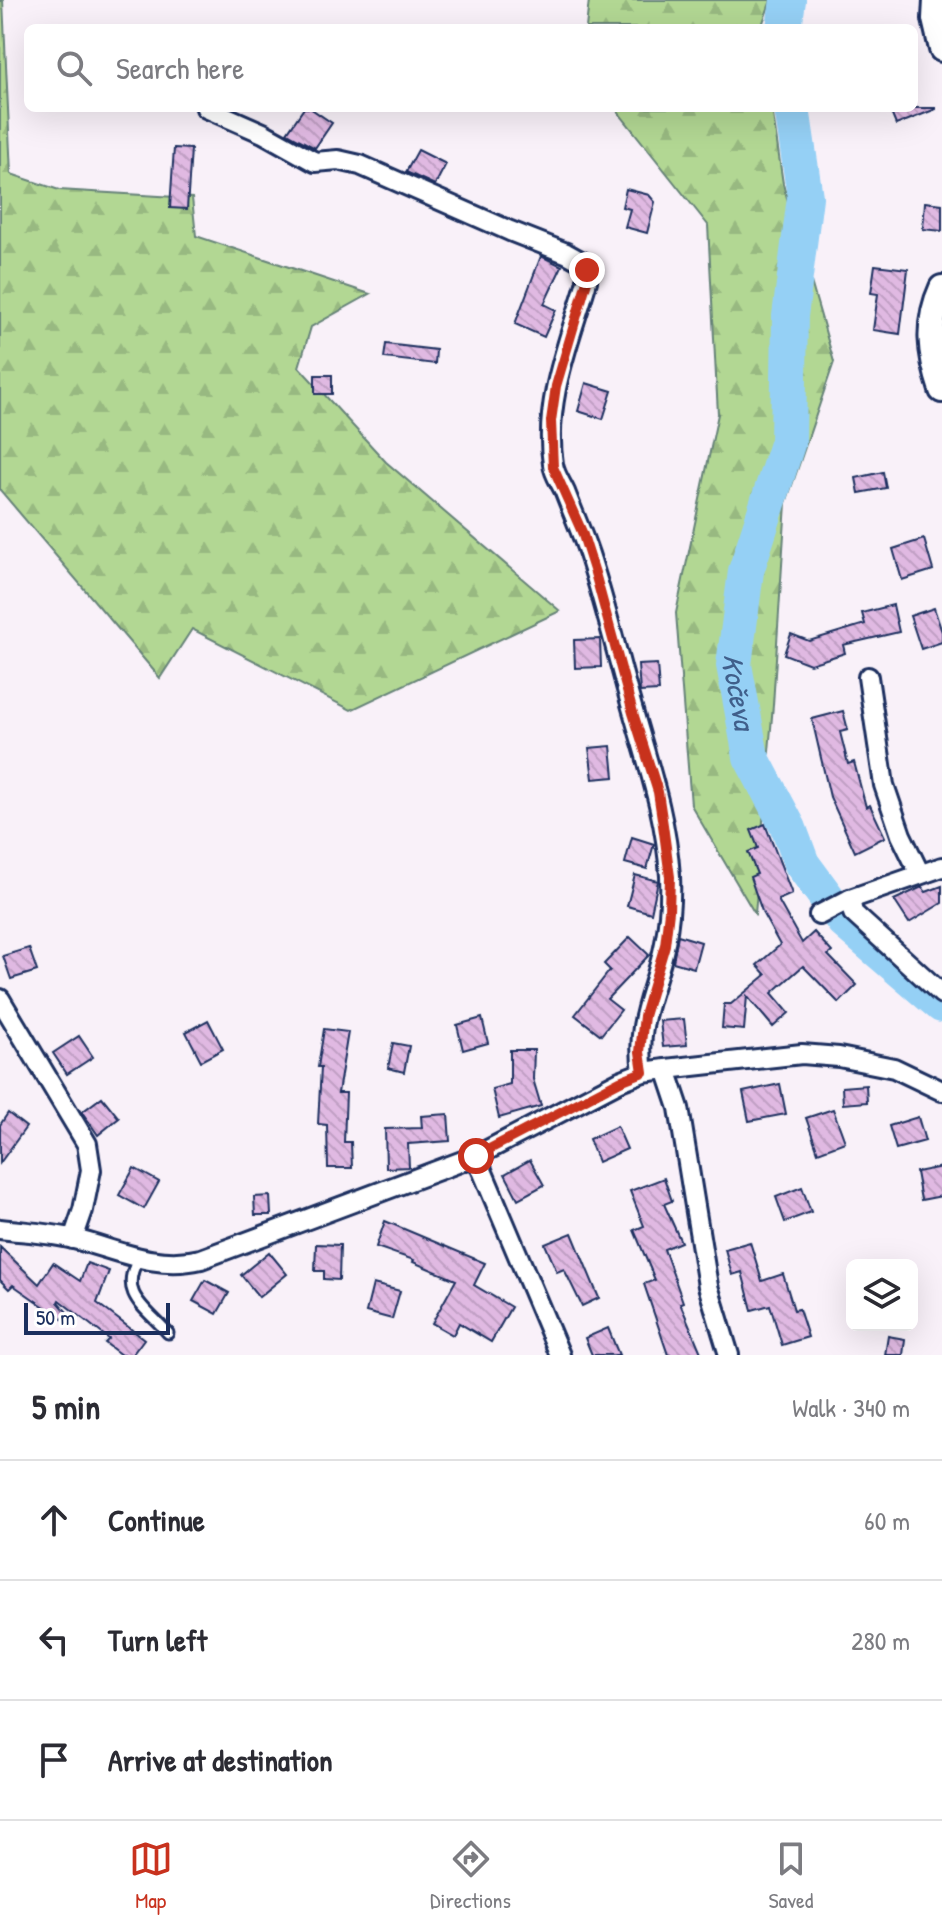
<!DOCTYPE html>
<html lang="en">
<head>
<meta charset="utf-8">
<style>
	body { margin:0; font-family:"Patrick Hand",sans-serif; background:#f2f2f3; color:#2b2b33 }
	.controls { position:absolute; right:24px; bottom:24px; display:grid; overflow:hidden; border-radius:12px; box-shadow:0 8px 32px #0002 }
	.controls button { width:72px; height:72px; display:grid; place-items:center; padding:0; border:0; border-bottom:2px solid #e1e1e2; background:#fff; color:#2b2b33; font:40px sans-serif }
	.scale { position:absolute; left:24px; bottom:20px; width:146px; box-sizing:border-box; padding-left:8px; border:4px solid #1b2f5e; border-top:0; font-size:22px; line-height:28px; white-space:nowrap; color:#1b2f5e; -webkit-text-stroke:6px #fff; paint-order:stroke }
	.stop { position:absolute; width:24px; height:24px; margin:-18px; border:6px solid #c8321e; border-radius:50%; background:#fff }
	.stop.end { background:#c8321e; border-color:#fff; box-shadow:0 2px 8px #0008 }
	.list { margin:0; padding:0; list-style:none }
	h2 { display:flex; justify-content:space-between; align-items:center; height:104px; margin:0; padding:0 32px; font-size:34px }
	h2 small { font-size:26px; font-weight:400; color:#7c7c81 }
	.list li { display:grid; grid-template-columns:52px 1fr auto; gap:24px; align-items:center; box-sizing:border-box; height:120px; padding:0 32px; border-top:2px solid #e1e1e2 }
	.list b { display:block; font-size:30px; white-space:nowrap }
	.list em { font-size:26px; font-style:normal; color:#7c7c81 }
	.icon { flex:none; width:44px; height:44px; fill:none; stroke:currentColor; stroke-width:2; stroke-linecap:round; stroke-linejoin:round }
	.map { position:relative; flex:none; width:942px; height:1355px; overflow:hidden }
	.search { position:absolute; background:#fff; box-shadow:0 8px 32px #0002; left:24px; right:24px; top:24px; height:88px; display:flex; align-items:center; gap:20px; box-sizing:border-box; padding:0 28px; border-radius:12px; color:#7c7c81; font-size:30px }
	.sheet { height:464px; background:#fff }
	nav { display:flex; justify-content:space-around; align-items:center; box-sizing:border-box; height:112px; border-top:2px solid #e1e1e2; background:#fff; font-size:22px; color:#7c7c81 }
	nav a { display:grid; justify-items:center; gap:4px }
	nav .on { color:#c8321e }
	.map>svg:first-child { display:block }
	.forest { fill:url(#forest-firs); stroke:#668378; stroke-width:2 }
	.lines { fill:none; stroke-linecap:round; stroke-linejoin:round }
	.river { stroke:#95d0f5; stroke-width:36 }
	.building { fill:url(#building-back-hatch); stroke:#1b2f5e; stroke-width:2 }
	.service-casing { stroke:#1b2f5e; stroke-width:15 }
	.minor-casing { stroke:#1b2f5e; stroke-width:24 }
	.secondary-casing { stroke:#1b2f5e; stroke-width:30 }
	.service { stroke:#fff; stroke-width:9 }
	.minor { stroke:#fff; stroke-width:18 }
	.secondary { stroke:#fff; stroke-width:24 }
	.route { stroke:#c8321e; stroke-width:10 }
	.labels { text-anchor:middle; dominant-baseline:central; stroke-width:8; stroke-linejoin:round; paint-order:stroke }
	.water-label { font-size:30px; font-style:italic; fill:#405f8b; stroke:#fff }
</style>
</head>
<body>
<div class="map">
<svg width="942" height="1355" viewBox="0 0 942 1355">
	<defs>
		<pattern id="forest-firs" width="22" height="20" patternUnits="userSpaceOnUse" patternTransform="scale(2)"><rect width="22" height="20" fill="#b2d793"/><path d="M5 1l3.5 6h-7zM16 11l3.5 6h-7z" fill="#98b981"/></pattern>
		<pattern id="building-back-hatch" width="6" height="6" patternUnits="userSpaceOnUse" patternTransform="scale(2)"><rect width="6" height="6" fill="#e0b9e2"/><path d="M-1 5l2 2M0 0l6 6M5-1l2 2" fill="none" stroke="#c09fc4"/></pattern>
	</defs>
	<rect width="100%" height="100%" fill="#f9f1f9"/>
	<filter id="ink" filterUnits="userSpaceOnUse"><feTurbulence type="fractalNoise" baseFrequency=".0125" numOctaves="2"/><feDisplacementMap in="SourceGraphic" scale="16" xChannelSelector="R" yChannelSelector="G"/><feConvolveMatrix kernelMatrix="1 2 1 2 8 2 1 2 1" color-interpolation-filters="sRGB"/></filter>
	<g filter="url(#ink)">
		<g class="forest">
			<path d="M0 0H3L11 174 59 190 192 198 196 236 370 294 311 327 299 367 386 462 560 611 351 710 192 629 160 678 0 490Z"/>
			<path d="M589 0H771L761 28H586Z"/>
			<path d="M615 108H772L783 184 834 362 786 503 773 705 755 914 691 805 676 613 718 414 708 225Z"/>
		</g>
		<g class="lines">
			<g class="river">
				<path d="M784 28 788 0"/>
				<path id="s1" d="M792 108 805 197 790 316 788 441 746 571 734 665 751 757 789 829 802 864 844 921 942 1005"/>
			</g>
		</g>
		<g class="building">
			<path d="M304 108H310L332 123 315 148 287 133Z"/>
			<path d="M889 108H936V109L896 125Z"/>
			<path d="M174 148 191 149 187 209 170 208Z"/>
			<path d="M418 150 446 164 435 185 406 172Z"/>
			<path d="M626 189 649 195 655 202 647 233 625 227 630 209 622 207Z"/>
			<path d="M925 202 942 204V231L923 229Z"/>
			<path d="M541 256 562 266 544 304 556 310 544 337 515 324Z"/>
			<path d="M875 265 908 269 900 334 873 330 878 294 871 293Z"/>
			<path d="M386 344 436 350 435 364 384 358Z"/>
			<rect x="315" y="375" width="17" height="19"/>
			<path d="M586 383 612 391 603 419 578 411Z"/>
			<path d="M883 472 886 488 859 493 856 478Z"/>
			<path d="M924 539 933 570 902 580 893 549Z"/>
			<path d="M893 605 899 632 843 645 845 653 810 664 784 654 791 634 809 641 865 624 862 613Z"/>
			<path d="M934 608 942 632V642L921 649 910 616Z"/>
			<path d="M600 639 601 667 575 668 574 640Z"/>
			<path d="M657 664 659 691 640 692 638 665Z"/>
			<path d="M843 711 848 730 840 732 848 764 854 762 866 807 870 805 885 837 855 852 830 797 812 719Z"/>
			<path d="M611 746 614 777 593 779 589 748Z"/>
			<path d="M765 824 792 894 778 900 802 943 814 932 832 952 828 955 857 985 839 1003 803 966 772 993 789 1013 773 1027 747 996 744 1030 722 1028 724 1004H731L766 975 757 965 780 945 763 914 750 877 757 874 748 852 758 848 751 830Z"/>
			<path d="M632 837 654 844 647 869 625 863Z"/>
			<path d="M635 875 658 881 651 913 627 906Z"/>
			<path d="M942 886V903L909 923 894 900 922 887 926 892Z"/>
			<path d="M678 935 701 942 694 968 673 962Z"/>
			<path d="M630 937 649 955 607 999 621 1010 601 1035 575 1015 610 970 604 964Z"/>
			<path d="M29 948 37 971 11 979 3 956Z"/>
			<path d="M482 1018 488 1043 463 1050 457 1025Z"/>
			<path d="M684 1019 687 1045 663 1047 660 1021Z"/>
			<path d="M208 1020 223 1049 201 1061 186 1032Z"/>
			<path d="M324 1029 348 1032 338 1093H346L344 1142H351L352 1168H328L327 1125 318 1124 321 1067H318Z"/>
			<path d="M79 1036 93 1057 67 1074 53 1053Z"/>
			<path d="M393 1043 409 1046 404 1072 388 1068Z"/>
			<path d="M510 1050H534L533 1079 541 1106 499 1118 492 1089 510 1084Z"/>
			<path d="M780 1084 786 1114 749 1121 743 1092Z"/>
			<path d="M866 1085 867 1102 843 1104 842 1087Z"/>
			<path d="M102 1097 119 1118 98 1135 82 1112Z"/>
			<path d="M833 1109 845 1142 818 1152 806 1118Z"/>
			<path d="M8 1113 26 1127 0 1163V1125Z"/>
			<path d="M448 1114 450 1141 408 1144 409 1167 386 1168 385 1129 422 1128 421 1116Z"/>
			<path d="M918 1117 925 1141 896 1149 889 1126Z"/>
			<path d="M617 1126 627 1149 598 1162 589 1139Z"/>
			<path d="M530 1160 544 1185 518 1199 505 1174Z"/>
			<path d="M942 1167V1196L921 1200 916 1172Z"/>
			<path d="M134 1168 159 1182 144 1209 119 1195Z"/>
			<path d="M664 1178 672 1201 664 1204 681 1242 664 1249 683 1302 680 1303 702 1355H668L644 1284 655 1280 634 1230 644 1226 630 1191Z"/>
			<path d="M802 1187 811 1212 785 1222 776 1197Z"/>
			<path d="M270 1196 271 1215H255L254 1197Z"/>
			<path d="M385 1221 485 1263 474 1285 511 1307 491 1342 459 1323 453 1335 432 1323 456 1280 413 1262 414 1260 376 1247Z"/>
			<path d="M572 1233 599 1298 582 1306 564 1269 557 1272 545 1244Z"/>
			<path d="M750 1242 762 1281 783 1274 794 1310 799 1309 808 1337 782 1345 770 1305 752 1310 742 1272 732 1275 725 1249Z"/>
			<path d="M316 1244 340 1245 339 1280 324 1279V1271H315Z"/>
			<path d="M0 1247 39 1284 53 1263 80 1281 87 1263 109 1271 97 1303 144 1339 132 1355H121L105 1343 109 1339 59 1300 58 1302 67 1312 62 1319 13 1285 9 1289 0 1280Z"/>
			<path d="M269 1252 287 1274 259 1297 241 1275Z"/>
			<path d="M205 1280 229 1293 217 1314 193 1301Z"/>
			<path d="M373 1284 400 1291 392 1319 366 1312Z"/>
			<path d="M608 1328 619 1355H592L585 1338Z"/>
			<path d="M888 1336 905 1339 903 1355H885Z"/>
		</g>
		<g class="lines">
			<defs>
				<path id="service" d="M138 1260C118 1294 146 1308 168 1333"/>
				<g id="minor">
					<path d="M206 108 263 133 315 162 338 160 360 165 510 231 566 253 584 263 587 270V281C570 340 543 402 553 464 554 474 561 483 565 492 573 513 582 533 589 554 606 606 618 659 633 711 649 768 666 816 670 876 671 898 669 922 665 943 656 991 635 1019 643 1072"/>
					<path d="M868 677 884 785 901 835 920 874"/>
					<path d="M850 899 853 913 942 994"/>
					<path d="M819 915 850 899 942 867"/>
					<path d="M0 999 87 1144 91 1170 83 1210 73 1239"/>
					<path d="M666 1069 679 1108 708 1286 729 1355"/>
					<path d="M476 1156 560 1355"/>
					<path d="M0 1229C24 1232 50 1233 74 1239 118 1250 155 1270 201 1259L476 1156 620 1081 643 1072 666 1069 802 1054 839 1057 894 1068 942 1091"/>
				</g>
				<g id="secondary">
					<path d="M936 0 935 19 942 49"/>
					<path d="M942 288C926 323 930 354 942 390"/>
				</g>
			</defs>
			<use href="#service" class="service-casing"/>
			<use href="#minor" class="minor-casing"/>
			<use href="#secondary" class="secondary-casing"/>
			<use href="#service" class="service"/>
			<use href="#minor" class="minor"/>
			<use href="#secondary" class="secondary"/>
		</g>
	</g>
	<g class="lines" filter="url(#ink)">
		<path class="route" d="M476 1156 620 1081 643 1072 640 1052 644 1016 665 945 669 911 670 877 663 825 658 792 633 713 595 573 582 532 553 467 551 421 556 386 587 281V270"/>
	</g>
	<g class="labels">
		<g class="water-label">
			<text stroke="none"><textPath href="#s1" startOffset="594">Kočeva</textPath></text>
		</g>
	</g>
</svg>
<div class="controls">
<button><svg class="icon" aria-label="layers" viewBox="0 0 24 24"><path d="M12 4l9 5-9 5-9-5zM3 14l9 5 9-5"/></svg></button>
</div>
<div class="scale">50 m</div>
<div class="stop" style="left:476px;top:1156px"></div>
<div class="stop end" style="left:587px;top:270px"></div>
<div class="search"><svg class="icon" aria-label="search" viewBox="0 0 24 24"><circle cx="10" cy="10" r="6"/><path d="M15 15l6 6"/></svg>Search here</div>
</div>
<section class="sheet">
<h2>5 min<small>Walk · 340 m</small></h2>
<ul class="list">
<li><svg class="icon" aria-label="ahead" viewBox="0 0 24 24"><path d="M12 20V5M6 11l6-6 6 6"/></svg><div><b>Continue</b></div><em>60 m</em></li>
<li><svg class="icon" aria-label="left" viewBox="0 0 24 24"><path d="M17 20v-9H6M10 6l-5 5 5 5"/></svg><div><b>Turn left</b></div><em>280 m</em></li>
<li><svg class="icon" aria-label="arrive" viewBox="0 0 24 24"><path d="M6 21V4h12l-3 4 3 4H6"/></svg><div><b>Arrive at destination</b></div></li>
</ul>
</section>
<nav>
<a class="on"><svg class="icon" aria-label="map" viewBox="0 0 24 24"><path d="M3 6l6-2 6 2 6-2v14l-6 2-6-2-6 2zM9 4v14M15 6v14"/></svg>Map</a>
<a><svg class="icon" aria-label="directions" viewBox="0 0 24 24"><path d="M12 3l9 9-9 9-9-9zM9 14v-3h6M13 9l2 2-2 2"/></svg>Directions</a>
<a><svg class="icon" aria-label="saved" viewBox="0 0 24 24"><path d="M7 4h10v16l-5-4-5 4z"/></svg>Saved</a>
</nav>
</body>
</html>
